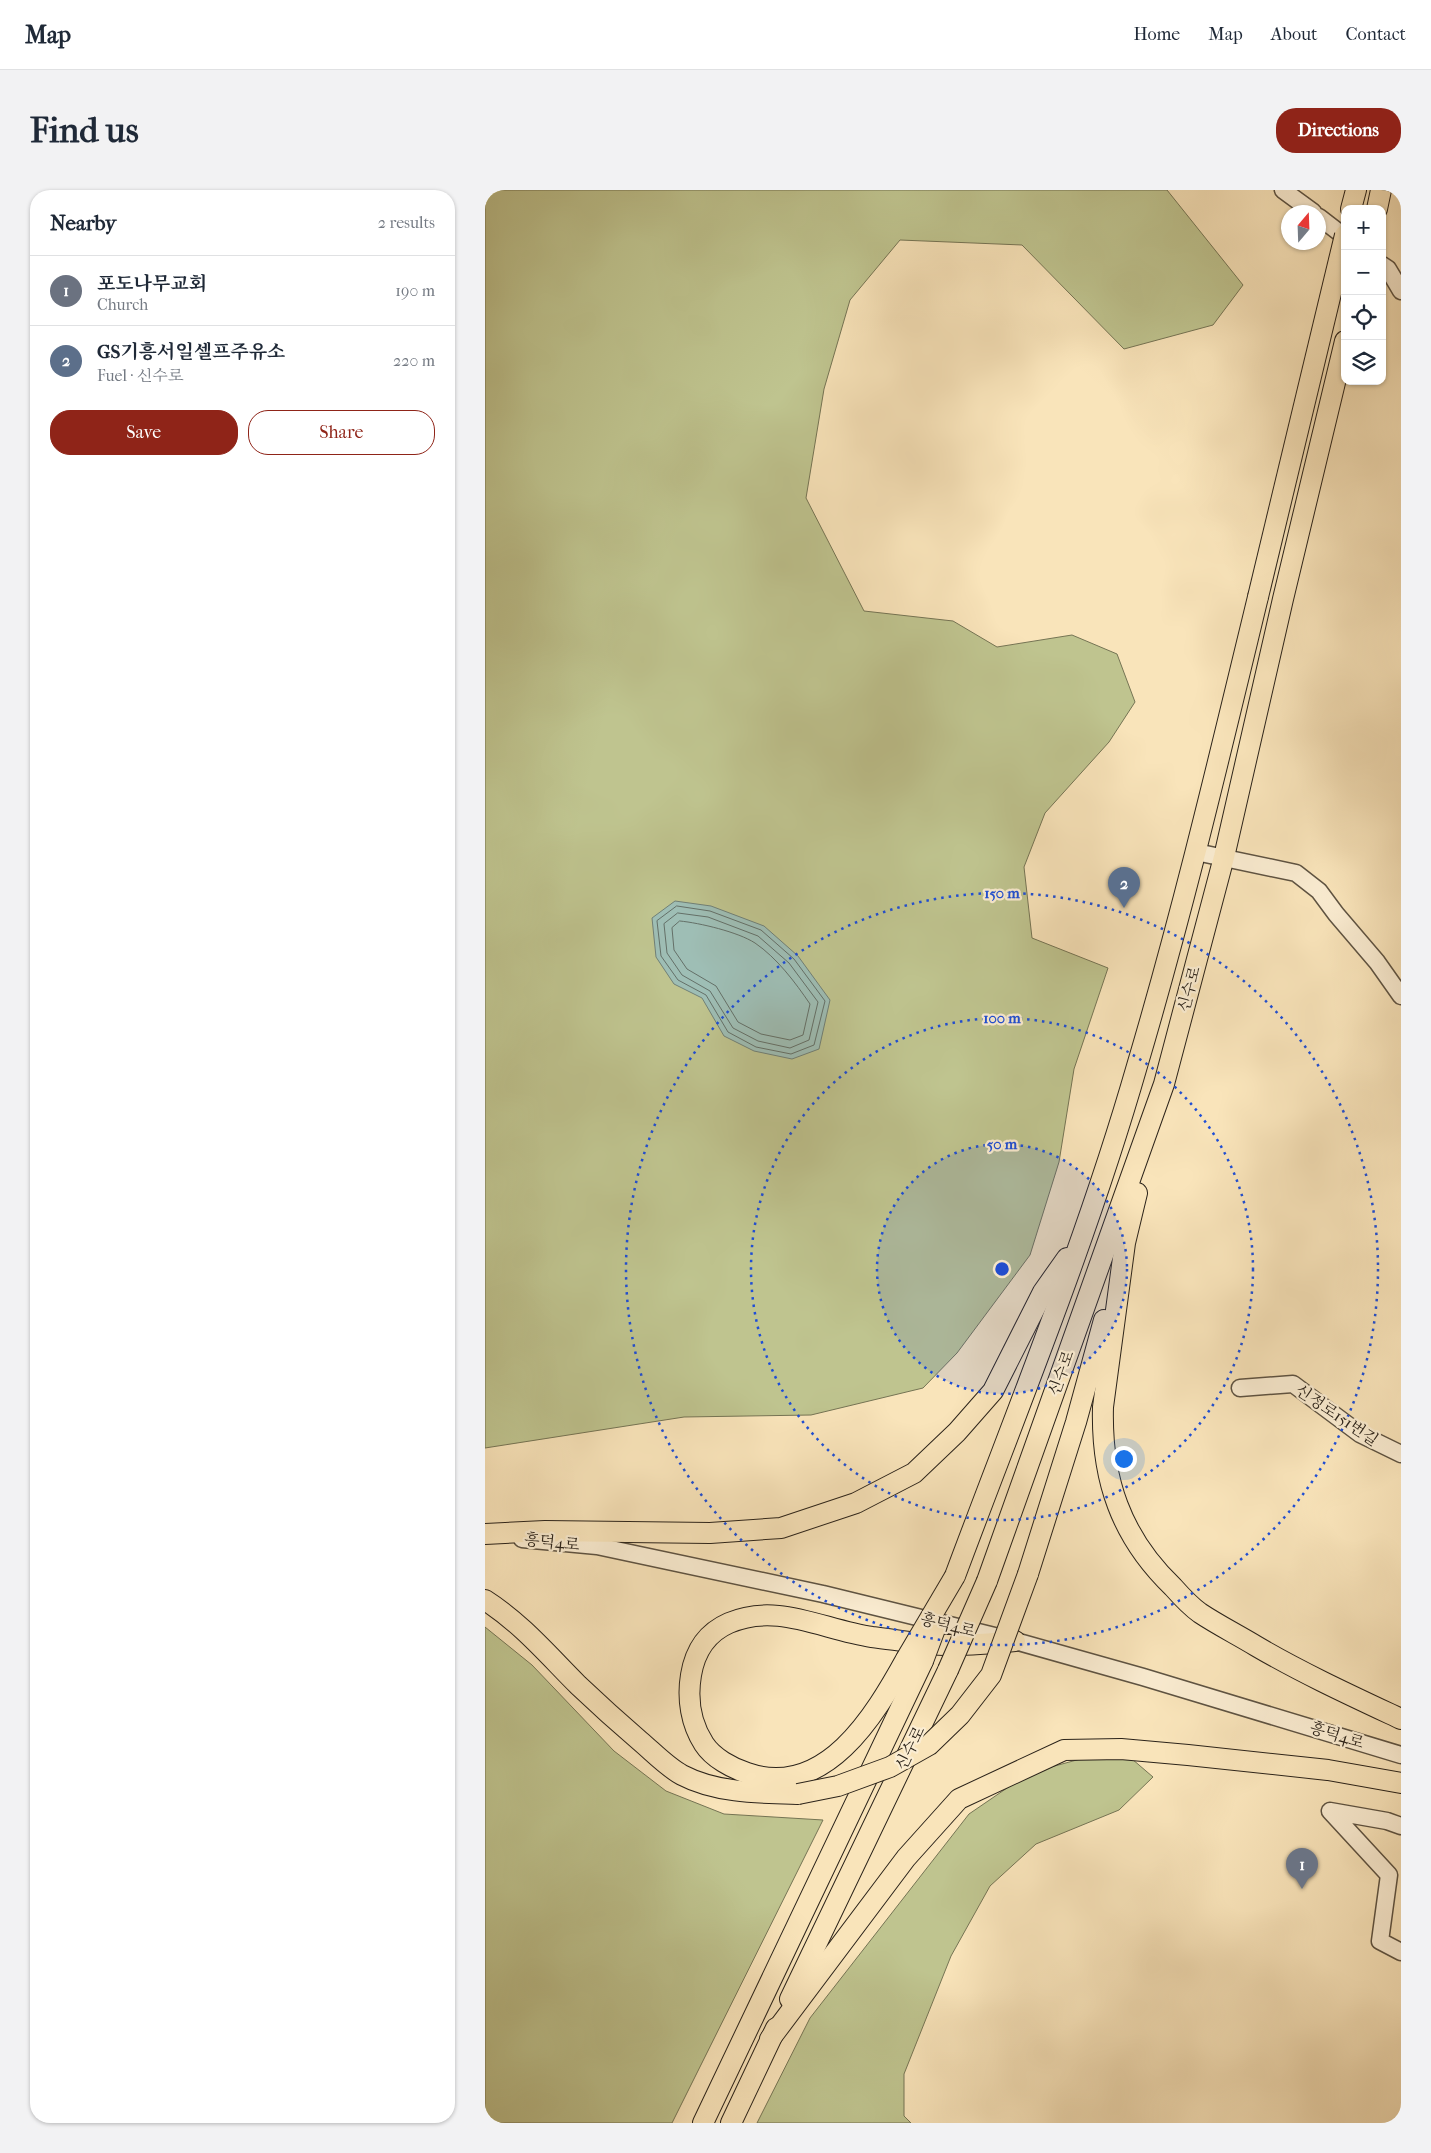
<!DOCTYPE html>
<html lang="en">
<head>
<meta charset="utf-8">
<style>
	body { margin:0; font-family:"IM FELL French Canon","Noto Serif KR",serif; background:#f2f2f3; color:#1f2937 }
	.controls { position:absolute; right:15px; top:15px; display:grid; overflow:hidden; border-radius:10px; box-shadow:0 1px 4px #0004 }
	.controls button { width:45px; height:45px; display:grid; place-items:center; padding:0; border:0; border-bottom:1px solid #e0e1e3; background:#fff; color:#1f2937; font:25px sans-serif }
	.compass { position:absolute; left:796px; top:15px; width:45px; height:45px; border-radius:50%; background:#fff; box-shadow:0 1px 4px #0004; rotate:19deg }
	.you { position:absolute; left:638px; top:1268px; width:18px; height:18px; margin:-12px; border:4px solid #fff; border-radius:50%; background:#1a73e8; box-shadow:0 0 0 8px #1a73e833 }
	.badge { display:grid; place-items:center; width:32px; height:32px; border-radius:50%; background:#8f2418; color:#fff; font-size:16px; font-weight:700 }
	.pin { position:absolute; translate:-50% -41px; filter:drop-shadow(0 1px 2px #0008) }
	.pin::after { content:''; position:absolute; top:26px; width:18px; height:15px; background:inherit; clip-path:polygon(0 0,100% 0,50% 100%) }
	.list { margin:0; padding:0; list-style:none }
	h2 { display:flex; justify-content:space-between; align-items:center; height:65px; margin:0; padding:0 20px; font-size:21px }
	h2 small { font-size:16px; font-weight:400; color:#747a83 }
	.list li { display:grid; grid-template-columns:32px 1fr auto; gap:15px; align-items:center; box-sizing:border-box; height:70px; padding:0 20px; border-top:1px solid #e0e1e3 }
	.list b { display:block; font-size:19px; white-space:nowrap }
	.list p { margin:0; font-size:16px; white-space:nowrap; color:#747a83 }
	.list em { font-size:16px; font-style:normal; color:#747a83 }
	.actions { display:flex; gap:10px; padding:15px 20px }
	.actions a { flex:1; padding:11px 0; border:1px solid #8f2418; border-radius:20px; text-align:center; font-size:18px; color:#8f2418 }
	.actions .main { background:#8f2418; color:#fff }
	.icon { flex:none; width:28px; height:28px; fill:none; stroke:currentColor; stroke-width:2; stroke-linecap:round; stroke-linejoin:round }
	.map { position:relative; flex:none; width:916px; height:1933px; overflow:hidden; border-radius:20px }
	header { display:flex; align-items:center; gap:30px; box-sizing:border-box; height:70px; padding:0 25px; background:#fff; border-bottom:1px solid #e0e1e3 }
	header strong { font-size:24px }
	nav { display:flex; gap:28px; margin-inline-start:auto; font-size:18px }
	.intro { display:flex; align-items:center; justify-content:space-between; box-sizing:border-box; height:120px; padding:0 30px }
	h1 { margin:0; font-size:35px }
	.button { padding:12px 22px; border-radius:20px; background:#8f2418; color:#fff; font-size:18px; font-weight:700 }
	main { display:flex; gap:30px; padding:0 30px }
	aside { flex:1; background:#fff; border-radius:20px; box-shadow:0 1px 4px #0004 }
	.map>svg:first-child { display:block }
	.green { fill:#bfc48f; stroke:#757454 }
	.water { fill:#9ebeb5; stroke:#708077 }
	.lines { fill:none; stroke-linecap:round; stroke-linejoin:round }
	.shore { stroke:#647068; stroke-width:1 }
	.minor-casing { stroke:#5e5342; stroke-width:19 }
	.major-casing { stroke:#2b231a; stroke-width:22 }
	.minor { stroke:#fbedd2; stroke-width:16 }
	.major { stroke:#f9e4ba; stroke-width:20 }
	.major-bridge-casing { stroke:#2b231a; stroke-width:22; stroke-linecap:butt }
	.major-bridge { stroke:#f9e4ba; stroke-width:20 }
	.ring { fill:none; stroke:#1d4ed8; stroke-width:2.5; stroke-dasharray:2.5 5 }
	.labels { text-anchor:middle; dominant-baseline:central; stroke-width:4.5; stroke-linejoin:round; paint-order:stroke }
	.street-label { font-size:16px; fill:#2b231a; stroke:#fbedd2 }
	.centre { fill:#1d4ed8; stroke:#fbedd2; stroke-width:2.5 }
	.ring-label { font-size:15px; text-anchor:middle; font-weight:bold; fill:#1d4ed8; stroke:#fbedd2; stroke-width:4.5; stroke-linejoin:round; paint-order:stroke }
</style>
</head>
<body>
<header>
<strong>Map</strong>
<nav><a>Home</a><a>Map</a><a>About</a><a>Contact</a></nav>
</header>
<div class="intro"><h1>Find us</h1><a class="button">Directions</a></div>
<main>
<aside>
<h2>Nearby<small>2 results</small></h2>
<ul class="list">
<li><span class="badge" style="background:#6b7280">1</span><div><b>포도나무교회</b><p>Church</p></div><em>190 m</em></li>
<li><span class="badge" style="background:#5c6f8a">2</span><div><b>GS기흥서일셀프주유소</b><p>Fuel · 신수로</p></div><em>220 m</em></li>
</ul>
<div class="actions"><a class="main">Save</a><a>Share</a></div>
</aside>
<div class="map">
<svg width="916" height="1933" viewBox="0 0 916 1933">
	<rect width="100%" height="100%" fill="#f9e4ba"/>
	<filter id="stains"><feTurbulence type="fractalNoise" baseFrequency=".004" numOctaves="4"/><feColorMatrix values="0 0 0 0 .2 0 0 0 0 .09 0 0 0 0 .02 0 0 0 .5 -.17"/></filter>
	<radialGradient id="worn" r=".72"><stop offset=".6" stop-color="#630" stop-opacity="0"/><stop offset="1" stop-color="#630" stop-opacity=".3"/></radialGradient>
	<g class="green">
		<path d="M0 0H682L758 95 728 135 639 159 537 55 415 50 365 110 339 199 321 308 379 421 468 431 512 457 587 445 632 464 650 512 624 552 560 623 539 677 547 748 623 778 589 879 574 972 545 1065 472 1163 438 1198 326 1225 199 1227 0 1258Z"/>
		<path d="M0 1437 47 1475 129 1561 181 1601 239 1624 338 1630 187 1933H0Z"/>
		<path d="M599 1568 647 1569 668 1587 634 1620 551 1654 505 1696 466 1766 419 1884V1926L426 1933H272L325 1828 484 1624 544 1583Z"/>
	</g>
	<path class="water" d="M190 711 226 716 279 736 313 766 345 810 334 859 307 869 269 861 239 846 217 808 189 794 171 767 167 728Z"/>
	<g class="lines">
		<g class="shore">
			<path d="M192 716 225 721 276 740 309 769 340 811 329 855 306 864 271 857 243 842 221 805 193 790 176 766 172 731Z"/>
			<path d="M193 723 223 727 273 746 304 773 333 812 324 850 305 858 273 851 248 838 225 801 197 785 182 763 179 734Z"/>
			<path d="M195 731C215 733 253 742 270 753 292 768 310 792 325 814L318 845 305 850 276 844 253 832 231 796 202 779 189 760 187 738Z"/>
		</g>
		<defs>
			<g id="minor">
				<path d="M798 0 828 22"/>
				<path d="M834 27 860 47"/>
				<path d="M897 75 903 79 916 101"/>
				<path d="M711 662 811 683 834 701 851 724 892 772 916 806"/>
				<path d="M755 1198 808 1194 875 1244 916 1264"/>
				<path d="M37 1349 112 1356 338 1404 530 1451 658 1487 916 1565"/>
				<path d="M916 1636 902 1631 845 1621 904 1685 895 1751 916 1762"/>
			</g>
			<g id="major">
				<path d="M866 19 871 0"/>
				<path d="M892 19 896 0"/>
				<path d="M652 1003 640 1053 618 1217C616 1289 636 1347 688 1397 696 1406 705 1416 715 1423 733 1435 753 1445 771 1456 817 1483 867 1506 916 1529"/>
				<path d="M0 1344 60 1341 225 1343 296 1338 371 1313 429 1283 472 1242 508 1201 558 1102 582 1068"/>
				<path d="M543 1384 591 1232 619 1130"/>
				<path d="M470 1386C533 1217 602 1050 652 876 698 721 735 564 773 407"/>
				<path d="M502 1391 679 894 739 667 798 409 860 151"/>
				<path d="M0 1410C36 1433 63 1465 93 1495 113 1514 134 1533 155 1551 168 1562 182 1577 197 1585 231 1603 275 1603 313 1604"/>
				<path d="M421 1469C390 1525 340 1610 262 1583 247 1578 228 1568 219 1554 206 1534 202 1509 206 1485 210 1461 221 1443 244 1433 292 1412 338 1440 387 1447 413 1450 442 1456 469 1455 489 1455 510 1453 530 1451"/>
				<path d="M305 1809 463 1480"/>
				<path d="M285 1849 421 1668 474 1609 579 1560 636 1559 703 1565 843 1580 916 1593"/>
				<path d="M218 1933 438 1471"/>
				<path d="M246 1933 291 1838"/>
			</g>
		</defs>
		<use href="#minor" class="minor-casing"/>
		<use href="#major" class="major-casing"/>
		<use href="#minor" class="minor"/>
		<use href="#major" class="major"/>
		<defs>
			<g id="major-bridge">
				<path d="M773 407 860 45"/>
				<path d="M421 1469 470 1386"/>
				<path d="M438 1471 450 1439"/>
				<path d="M463 1480 502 1391"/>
				<path d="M313 1604 353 1596 405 1577 444 1555 475 1525 506 1485 543 1384"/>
			</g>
		</defs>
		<use href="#major-bridge" class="major-bridge-casing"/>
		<use href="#major-bridge" class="major-bridge"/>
	</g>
	<circle cx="517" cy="1079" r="125" fill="#1d4ed8" fill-opacity=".12"/>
	<g class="ring">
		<circle cx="517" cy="1079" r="125"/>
		<circle cx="517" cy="1079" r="251"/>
		<circle cx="517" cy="1079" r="376"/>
	</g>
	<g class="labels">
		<g class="street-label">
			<text transform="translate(704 799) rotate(-75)">신수로</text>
			<text transform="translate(576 1183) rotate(-70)">신수로</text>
			<text transform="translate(852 1225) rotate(34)">신정로151번길</text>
			<text transform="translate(67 1352) rotate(6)">흥덕4로</text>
			<text transform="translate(463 1435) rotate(14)">흥덕4로</text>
			<text transform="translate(852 1545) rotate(17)">흥덕4로</text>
			<text transform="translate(425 1558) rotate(-64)">신수로</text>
		</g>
	</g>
	<circle cx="517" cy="1079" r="8" class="centre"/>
	<g class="ring-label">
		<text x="517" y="708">150 m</text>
		<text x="517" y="833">100 m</text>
		<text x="517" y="959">50 m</text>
	</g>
	<rect width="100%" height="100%" filter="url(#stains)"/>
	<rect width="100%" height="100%" fill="url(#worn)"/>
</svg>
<div class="controls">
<button>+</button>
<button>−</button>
<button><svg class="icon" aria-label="locate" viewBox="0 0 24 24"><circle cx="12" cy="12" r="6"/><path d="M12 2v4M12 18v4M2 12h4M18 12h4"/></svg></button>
<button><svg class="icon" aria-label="layers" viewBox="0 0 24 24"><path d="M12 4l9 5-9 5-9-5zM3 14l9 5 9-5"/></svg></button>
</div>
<svg class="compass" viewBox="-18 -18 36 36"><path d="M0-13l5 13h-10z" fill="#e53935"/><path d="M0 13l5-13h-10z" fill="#747a83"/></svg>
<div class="you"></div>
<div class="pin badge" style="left:817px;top:1699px;background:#6b7280">1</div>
<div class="pin badge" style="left:639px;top:718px;background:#5c6f8a">2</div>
</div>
</main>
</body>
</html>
